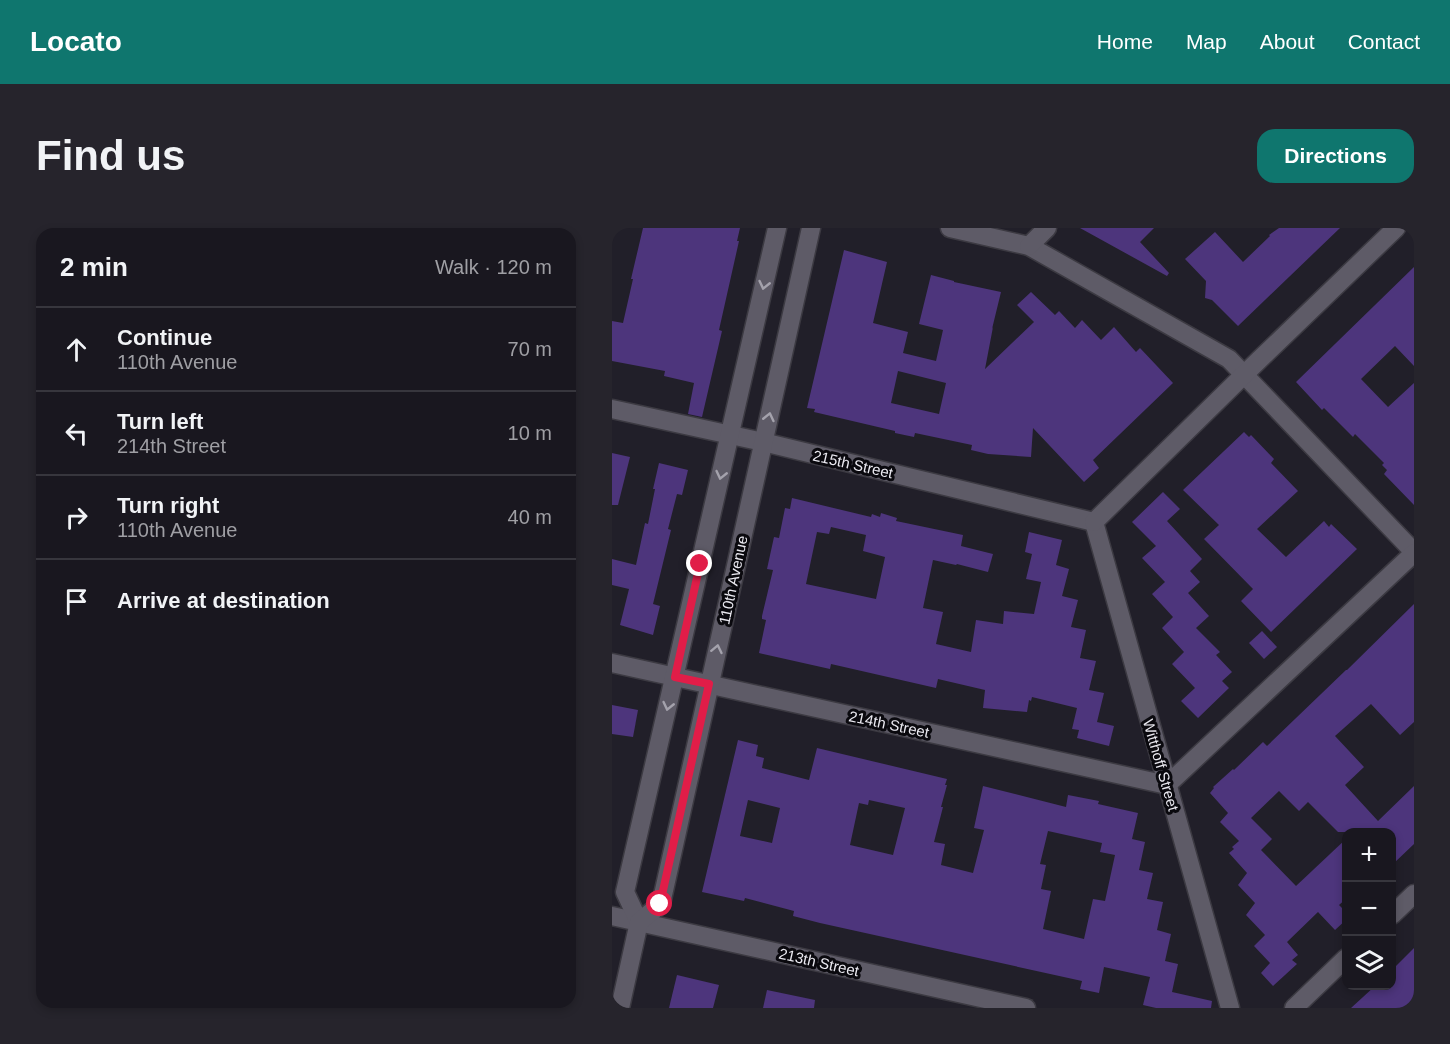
<!DOCTYPE html>
<html lang="en">
<head>
<meta charset="utf-8">
<style>
	body { margin:0; font-family:Arial,sans-serif; background:#26242c; color:#f1f3f6 }
	.controls { position:absolute; right:18px; bottom:18px; display:grid; overflow:hidden; border-radius:12px; box-shadow:0 3px 9px #0003 }
	.controls button { width:54px; height:54px; display:grid; place-items:center; padding:0; border:0; border-bottom:2px solid #37363d; background:#19171f; color:#f1f3f6; font:30px sans-serif }
	.stop { position:absolute; width:18px; height:18px; margin:-14px; border:4px solid #e11d48; border-radius:50%; background:#fff }
	.stop.end { background:#e11d48; border-color:#fff; box-shadow:0 2px 6px #0008 }
	.list { margin:0; padding:0; list-style:none }
	h2 { display:flex; justify-content:space-between; align-items:center; height:78px; margin:0; padding:0 24px; font-size:26px }
	h2 small { font-size:20px; font-weight:400; color:#9f9fa4 }
	.list li { display:grid; grid-template-columns:39px 1fr auto; gap:18px; align-items:center; box-sizing:border-box; height:84px; padding:0 24px; border-top:2px solid #37363d }
	.list b { display:block; font-size:22px; white-space:nowrap }
	.list p { margin:0; font-size:20px; white-space:nowrap; color:#9f9fa4 }
	.list em { font-size:20px; font-style:normal; color:#9f9fa4 }
	.icon { flex:none; width:33px; height:33px; fill:none; stroke:currentColor; stroke-width:2; stroke-linecap:round; stroke-linejoin:round }
	.map { position:relative; flex:none; width:802px; height:780px; overflow:hidden; border-radius:18px }
	header { display:flex; align-items:center; gap:36px; box-sizing:border-box; height:84px; padding:0 30px; background:#0f766e; color:#fff }
	header strong { font-size:28px }
	nav { display:flex; gap:33px; margin-inline-start:auto; font-size:21px }
	.intro { display:flex; align-items:center; justify-content:space-between; box-sizing:border-box; height:144px; padding:0 36px }
	h1 { margin:0; font-size:42px }
	.button { padding:15px 27px; border-radius:18px; background:#0f766e; color:#fff; font-size:21px; font-weight:700 }
	main { display:flex; gap:36px; padding:0 36px }
	aside { flex:1; background:#19171f; border-radius:18px; box-shadow:0 3px 9px #0003 }
	.map>svg:first-child { display:block }
	.building { fill:#4d357c; fill-rule:evenodd }
	.lines { fill:none; stroke-linecap:round; stroke-linejoin:round }
	.street-casing { stroke:#3c3a42; stroke-width:21 }
	.street { stroke:#5e5b67; stroke-width:18 }
	.oneway { stroke:#a4a2ac }
	.route { stroke:#e11d48; stroke-width:8 }
	.labels { text-anchor:middle; dominant-baseline:central; stroke-width:6; stroke-linejoin:round; paint-order:stroke }
	.street-label { font-size:15px; fill:#ebeaf1; stroke:#0a090e }
</style>
</head>
<body>
<header>
<strong>Locato</strong>
<nav><a>Home</a><a>Map</a><a>About</a><a>Contact</a></nav>
</header>
<div class="intro"><h1>Find us</h1><a class="button">Directions</a></div>
<main>
<aside>
<h2>2 min<small>Walk · 120 m</small></h2>
<ul class="list">
<li><svg class="icon" aria-label="ahead" viewBox="0 0 24 24"><path d="M12 20V5M6 11l6-6 6 6"/></svg><div><b>Continue</b><p>110th Avenue</p></div><em>70 m</em></li>
<li><svg class="icon" aria-label="left" viewBox="0 0 24 24"><path d="M17 20v-9H6M10 6l-5 5 5 5"/></svg><div><b>Turn left</b><p>214th Street</p></div><em>10 m</em></li>
<li><svg class="icon" aria-label="right" viewBox="0 0 24 24"><path d="M7 20v-9h11M14 6l5 5-5 5"/></svg><div><b>Turn right</b><p>110th Avenue</p></div><em>40 m</em></li>
<li><svg class="icon" aria-label="arrive" viewBox="0 0 24 24"><path d="M6 21V4h12l-3 4 3 4H6"/></svg><div><b>Arrive at destination</b></div></li>
</ul>
</aside>
<div class="map">
<svg width="802" height="780" viewBox="0 0 802 780">
	<rect width="100%" height="100%" fill="#211f29"/>
	<g class="building">
		<path d="M31 0H128L125 13H127L107 102 110 103 90 189 76 186 82 155 52 148 53 143 0 133V93L11 95 21 51H19Z"/>
		<path d="M468 0H542L528 14 557 45 555 48Z"/>
		<path d="M667 0H728L626 98 600 72 593 70 594 53 573 31 603 4 631 34 658 8 657 7Z"/>
		<path d="M232 22 275 34 261 95 296 104 291 125 324 133 331 102 307 96 319 47 342 53V54L389 64 380 101 381 99 373 141 422 94 405 77 419 64 443 87 447 83 463 100 470 92 489 112 502 99 524 124 528 120 561 155 481 232 487 240 472 254 421 200 419 229 376 226 359 222 360 217 303 205 302 209 283 205V203L202 184 203 181 195 180ZM286 143 334 155 327 186 279 175Z"/>
		<path d="M802 39V138L783 118 749 151 776 179 802 155V277L772 246 775 242 770 237 772 235 743 206 741 209 712 180 710 182 684 154Z"/>
		<path d="M632 204 637 209 639 207 662 231 659 235 686 263 645 301 674 329 712 293 717 299 719 296 745 321 659 404 629 373 641 361 592 311 607 297 571 262Z"/>
		<path d="M0 225 18 229 6 277H0Z"/>
		<path d="M47 235 76 242 70 267 65 266 56 301 59 302 41 376 48 378 41 407 8 397 17 361 0 357V331L24 337 33 295 36 296 43 261H41Z"/>
		<path d="M551 264 568 281 555 293 590 331 578 343 588 354 576 365 597 388 584 400 608 424 604 427 620 444 610 453 617 460 586 490 569 473 583 460 560 436 572 424 550 400 561 389 540 366 553 354 530 330 544 318 520 294Z"/>
		<path d="M180 270 259 289 260 286 268 289 269 285 285 290 284 293 351 307 349 318 381 326 376 344 345 336 344 337 321 332 311 380 331 384 324 416 359 424 364 392 391 396 392 383 422 386 429 354 414 351 420 326 413 324 417 304 450 312 444 337 457 341 450 368 466 372 459 399 474 402 468 430 484 433 477 462 492 465 485 494 502 498 497 518 465 510 467 502 460 501 465 480 420 469 419 473 417 472 415 484 371 480 373 462 326 451 324 460 219 436 218 441 147 425 154 392 150 391V388L161 342 155 341 162 309 167 310 173 280 178 281ZM219 299 254 307 251 323 273 329 264 371 194 356 205 304 217 306Z"/>
		<path d="M802 376V494L788 507 759 476 723 508 752 539 733 557 766 593 802 558V616L780 637V604H726L696 574 687 583 667 563 639 590 660 611 649 622 684 658 735 610V670L727 677 735 685V691L723 702 706 684 675 714 686 727 680 732 685 736 661 758 649 745 658 735 642 718 653 707 634 687 643 675 626 657 635 645 617 625 622 621 620 619 627 613 608 594 616 585 598 565 602 560 601 559 621 541 622 542 651 514 655 518 734 442H735Z"/>
		<path d="M650 403 665 419 652 431 637 415Z"/>
		<path d="M0 477 26 482 21 509 0 506Z"/>
		<path d="M126 512 146 517 144 528 152 530 150 540 197 552 205 520 335 551 333 557H335L329 579H331L322 614 333 616 329 637 361 645 372 602 362 600 371 558 454 579 456 567 487 573 486 576 526 585 520 611 533 614 527 642 541 645 535 671 551 674 545 702 559 706 553 733 566 736 560 764 600 773 599 780H544L531 777 538 749 492 739 487 765 468 761 470 753 208 695 181 688 182 683 133 670 132 673 90 664ZM136 572 168 580 160 615 128 608ZM257 572 293 580 281 627 238 617 247 575 256 577ZM436 603 490 615 488 624 503 627 493 673 481 671 472 711 431 701 439 663 429 661 434 637 428 636Z"/>
		<path d="M802 720V780H739L763 758H780V742Z"/>
		<path d="M65 747 107 757 101 780H57Z"/>
		<path d="M155 762 203 772 202 780H151Z"/>
	</g>
	<g class="lines">
		<defs>
			<g id="street">
				<path d="M338 0 417 18 617 131 802 324"/>
				<path d="M417 18 435 0"/>
				<path d="M0 181 151 214 482 294"/>
				<path d="M482 294 618 780"/>
				<path d="M482 294 647 132 784 0"/>
				<path d="M0 435 555 557 802 325"/>
				<path d="M780 687 802 666"/>
				<path d="M0 688 414 780"/>
				<path d="M27 694 13 664 165 0"/>
				<path d="M8 780 27 694 49 676 199 0"/>
				<path d="M682 780 734 730"/>
			</g>
		</defs>
		<use href="#street" class="street-casing"/>
		<use href="#street" class="street"/>
	</g>
	<defs><path id="oneway-chevron" d="M-2-3.5L2.5 0L-2 3.5" fill="none" stroke-width="1.6" stroke-linecap="round" stroke-linejoin="round" transform="scale(1.5)"/></defs>
	<g class="oneway">
		<use href="#oneway-chevron" transform="translate(152 57) rotate(103)"/>
		<use href="#oneway-chevron" transform="translate(157 189) rotate(-77)"/>
		<use href="#oneway-chevron" transform="translate(109 247) rotate(103)"/>
		<use href="#oneway-chevron" transform="translate(105 421) rotate(-78)"/>
		<use href="#oneway-chevron" transform="translate(56 478) rotate(103)"/>
	</g>
	<g class="lines">
		<path class="route" d="M48 676 97 456 63 449 88 336"/>
	</g>
	<g class="labels">
		<g class="street-label">
			<text transform="translate(241 236) rotate(13)">215th Street</text>
			<text transform="translate(121 352) rotate(-78)">110th Avenue</text>
			<text transform="translate(277 496) rotate(12)">214th Street</text>
			<text transform="translate(549 537) rotate(74)">Witthoff Street</text>
			<text transform="translate(207 734) rotate(13)">213th Street</text>
		</g>
	</g>
</svg>
<div class="controls">
<button>+</button>
<button>−</button>
<button><svg class="icon" aria-label="layers" viewBox="0 0 24 24"><path d="M12 4l9 5-9 5-9-5zM3 14l9 5 9-5"/></svg></button>
</div>
<div class="stop" style="left:48px;top:676px"></div>
<div class="stop end" style="left:88px;top:336px"></div>
</div>
</main>
</body>
</html>
